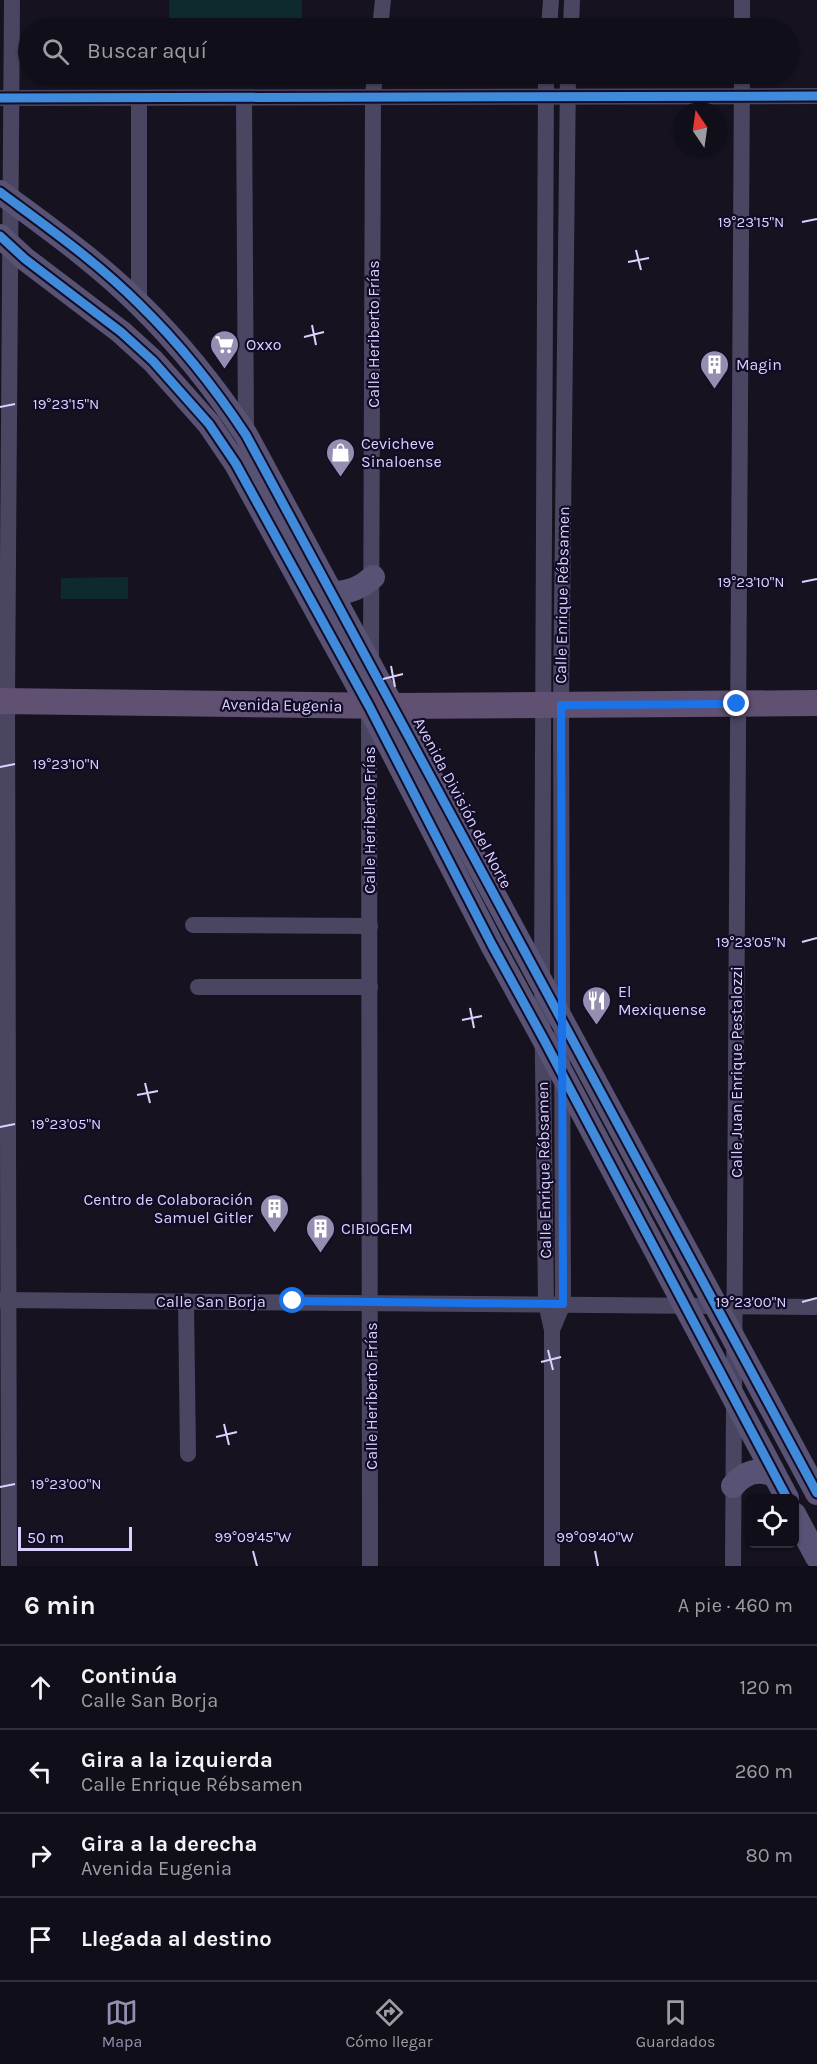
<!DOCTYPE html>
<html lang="es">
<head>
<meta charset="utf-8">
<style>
	body { margin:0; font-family:Karla,sans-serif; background:#191721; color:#f1f3f6 }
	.controls { position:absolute; right:18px; bottom:18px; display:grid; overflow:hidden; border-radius:9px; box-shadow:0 2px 4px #0004 }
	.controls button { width:54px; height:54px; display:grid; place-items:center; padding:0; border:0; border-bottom:2px solid #302e37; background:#100e18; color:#f1f3f6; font:30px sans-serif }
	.compass { position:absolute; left:673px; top:102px; width:54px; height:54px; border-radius:50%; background:#100e18; box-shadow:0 2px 4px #0004; rotate:347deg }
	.scale { position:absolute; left:18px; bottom:15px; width:114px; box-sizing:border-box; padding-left:6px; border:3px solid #dbd1ff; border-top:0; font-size:16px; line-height:21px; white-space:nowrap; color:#dbd1ff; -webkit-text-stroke:4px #130c26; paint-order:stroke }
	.stop { position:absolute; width:18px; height:18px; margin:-14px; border:4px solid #1a73e8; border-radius:50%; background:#fff }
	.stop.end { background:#1a73e8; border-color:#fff; box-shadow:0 2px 6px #0008 }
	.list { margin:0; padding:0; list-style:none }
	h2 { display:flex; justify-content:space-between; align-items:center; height:78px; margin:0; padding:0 24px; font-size:26px }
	h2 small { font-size:20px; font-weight:400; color:#9c9ca2 }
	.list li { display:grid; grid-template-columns:39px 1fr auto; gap:18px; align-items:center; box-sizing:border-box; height:84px; padding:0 24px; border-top:2px solid #302e37 }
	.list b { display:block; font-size:22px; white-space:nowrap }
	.list p { margin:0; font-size:20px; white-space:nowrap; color:#9c9ca2 }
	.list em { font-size:20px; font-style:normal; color:#9c9ca2 }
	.icon { flex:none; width:33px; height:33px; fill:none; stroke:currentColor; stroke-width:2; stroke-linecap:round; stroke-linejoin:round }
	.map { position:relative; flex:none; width:817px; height:1566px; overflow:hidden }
	.search { position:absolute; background:#100e18; box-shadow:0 2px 4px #0004; left:18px; right:18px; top:18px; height:66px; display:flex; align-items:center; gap:15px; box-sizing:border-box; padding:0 21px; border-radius:33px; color:#9c9ca2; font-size:22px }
	.sheet { height:414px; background:#100e18 }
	nav { display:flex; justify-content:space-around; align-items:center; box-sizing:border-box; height:84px; border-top:2px solid #302e37; background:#100e18; font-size:16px; color:#9c9ca2 }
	nav a { display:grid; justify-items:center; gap:3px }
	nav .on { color:#968eb1 }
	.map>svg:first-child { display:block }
	.green { fill:#0f2a2f }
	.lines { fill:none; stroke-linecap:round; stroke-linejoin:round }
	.street { stroke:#4a4661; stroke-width:16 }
	.secondary { stroke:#585374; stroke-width:24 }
	.primary { stroke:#605072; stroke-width:26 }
	.cycleway-casing { stroke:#130c26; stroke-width:13 }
	.cycleway { stroke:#408adc; stroke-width:9 }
	.route { stroke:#1a73e8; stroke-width:8 }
	.ticks { fill:none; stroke:#dbd1ff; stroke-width:2 }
	.labels { text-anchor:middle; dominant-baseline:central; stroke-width:4.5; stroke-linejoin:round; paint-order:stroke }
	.street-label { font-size:16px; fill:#dbd1ff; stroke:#130c26 }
	.poi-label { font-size:16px; fill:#dbd1ff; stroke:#130c26; text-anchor:start }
	.ticks-label { font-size:15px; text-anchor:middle; fill:#dbd1ff; stroke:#130c26; stroke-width:4.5; stroke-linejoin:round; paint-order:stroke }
</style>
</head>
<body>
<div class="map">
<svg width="817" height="1566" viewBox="0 0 817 1566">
	<rect width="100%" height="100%" fill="#161220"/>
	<g class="green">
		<rect x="169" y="0" width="133" height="28"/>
		<path d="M128 577V599H61V578Z"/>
	</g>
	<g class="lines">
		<g class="street">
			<path d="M380 28 383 0"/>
			<path d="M549 28 551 0"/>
			<path d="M571 28 572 0"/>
			<path d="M742 28V0"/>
			<path d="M546 74 542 982 546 1303 552 1330V1566"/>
			<path d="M1 98 817 96"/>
			<path d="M244 98 246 435"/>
			<path d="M139 303V98"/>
			<path d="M371 663 373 97 375 74"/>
			<path d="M369 710 370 1566"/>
			<path d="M193 925 370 926"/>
			<path d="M198 987H370"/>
			<path d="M0 1300 817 1307"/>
			<path d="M186 1301 188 1454"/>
			<path d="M552 1330 563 1304 561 705 568 74"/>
			<path d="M9 1566 7 701 12 0"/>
			<path d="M733 1566 742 74"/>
		</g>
		<g class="secondary">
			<path d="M0 192C47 227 97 262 139 304 180 344 215 388 246 435L817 1493"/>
			<path d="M0 236 25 259 121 332 153 361 209 424 236 464 369 706 492 945 543 1038 787 1498"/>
			<path d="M332 593C349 593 361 588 373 577"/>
			<path d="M733 1486C744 1472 758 1468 774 1475"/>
			<path d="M794 1514 817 1557"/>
		</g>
		<path class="primary" d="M0 701 393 706 817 703"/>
		<defs>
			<g id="cycleway">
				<path d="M0 98 817 96"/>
				<path d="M0 192C47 227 97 262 139 304 180 344 215 388 246 435L817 1493"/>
				<path d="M0 236 25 259 121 332 153 361 209 424 236 464 369 706 492 945 543 1038 787 1498"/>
			</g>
		</defs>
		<use href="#cycleway" class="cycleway-casing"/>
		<use href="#cycleway" class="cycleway"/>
	</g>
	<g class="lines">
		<path class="route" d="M293 1301 563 1304 561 705 737 704"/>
	</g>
	<path class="ticks" d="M802 222 817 219M636 250 641 270M628 262 649 258M312 325 316 345M304 337 324 332M0 407 15 404M802 582 817 579M391 666 395 687M383 679 403 674M0 767 15 764M802 942 817 938M470 1008 474 1028M462 1020 482 1016M145 1083 150 1103M137 1095 158 1091M0 1127 15 1124M802 1302 817 1298M548 1350 553 1370M541 1362 561 1357M224 1424 229 1445M216 1437 237 1432M0 1487 15 1484M253 1551 257 1566M595 1551 598 1566"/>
	<defs>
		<symbol id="supermarket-pin" viewBox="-11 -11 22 30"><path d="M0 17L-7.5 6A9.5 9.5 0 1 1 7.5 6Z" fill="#968eb1" stroke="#130c26"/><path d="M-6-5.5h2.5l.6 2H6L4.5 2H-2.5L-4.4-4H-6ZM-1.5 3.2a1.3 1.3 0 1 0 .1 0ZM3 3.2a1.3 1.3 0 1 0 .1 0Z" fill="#fff"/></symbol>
		<symbol id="building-pin" viewBox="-11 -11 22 30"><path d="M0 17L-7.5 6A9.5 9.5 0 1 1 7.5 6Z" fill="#968eb1" stroke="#130c26"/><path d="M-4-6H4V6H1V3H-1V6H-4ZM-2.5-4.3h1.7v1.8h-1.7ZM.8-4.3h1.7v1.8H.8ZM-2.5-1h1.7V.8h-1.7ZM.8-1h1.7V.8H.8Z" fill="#fff"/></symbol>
		<symbol id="shop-pin" viewBox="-11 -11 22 30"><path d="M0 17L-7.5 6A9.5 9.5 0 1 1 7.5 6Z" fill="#968eb1" stroke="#130c26"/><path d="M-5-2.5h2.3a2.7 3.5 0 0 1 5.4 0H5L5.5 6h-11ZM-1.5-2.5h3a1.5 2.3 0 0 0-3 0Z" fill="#fff"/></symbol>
		<symbol id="restaurant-pin" viewBox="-11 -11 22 30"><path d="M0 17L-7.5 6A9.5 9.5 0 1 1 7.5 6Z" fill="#968eb1" stroke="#130c26"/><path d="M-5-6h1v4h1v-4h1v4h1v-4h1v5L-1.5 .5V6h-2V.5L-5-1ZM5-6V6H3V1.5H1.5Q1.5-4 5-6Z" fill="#fff"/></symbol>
	</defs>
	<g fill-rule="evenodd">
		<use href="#supermarket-pin" x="208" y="328" width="33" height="45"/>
		<use href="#building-pin" x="698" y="348" width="33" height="45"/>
		<use href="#shop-pin" x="324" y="436" width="33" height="45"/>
		<use href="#restaurant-pin" x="580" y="984" width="33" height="45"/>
		<use href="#building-pin" x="258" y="1192" width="33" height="45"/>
		<use href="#building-pin" x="304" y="1212" width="33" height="45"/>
	</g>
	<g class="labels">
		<g class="street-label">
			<text transform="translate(373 334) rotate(-90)">Calle Heriberto Frías</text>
			<text transform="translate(562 595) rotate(-89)">Calle Enrique Rébsamen</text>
			<text transform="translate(282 705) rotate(1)">Avenida Eugenia</text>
			<text transform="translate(463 803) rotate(62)">Avenida División del Norte</text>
			<text transform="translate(369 820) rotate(-90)">Calle Heriberto Frías</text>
			<text transform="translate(736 1072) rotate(-90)">Calle Juan Enrique Pestalozzi</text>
			<text transform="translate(544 1170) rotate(-91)">Calle Enrique Rébsamen</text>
			<text x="211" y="1301">Calle San Borja</text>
			<text transform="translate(371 1396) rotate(-90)">Calle Heriberto Frías</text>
		</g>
		<g class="poi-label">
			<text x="246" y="344">Oxxo</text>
			<text x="736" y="364">Magin</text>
			<text x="361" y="443">Cevicheve<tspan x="361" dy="18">Sinaloense</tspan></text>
			<text x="618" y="991">El<tspan x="618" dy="18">Mexiquense</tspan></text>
			<text x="253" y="1199" text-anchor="end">Centro de Colaboración<tspan x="253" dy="18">Samuel Gitler</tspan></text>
			<text x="341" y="1228">CIBIOGEM</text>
		</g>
	</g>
	<g class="ticks-label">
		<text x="751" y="227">19°23'15"N</text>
		<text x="66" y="409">19°23'15"N</text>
		<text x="751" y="587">19°23'10"N</text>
		<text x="66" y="769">19°23'10"N</text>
		<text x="751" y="947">19°23'05"N</text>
		<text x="66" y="1129">19°23'05"N</text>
		<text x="751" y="1307">19°23'00"N</text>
		<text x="66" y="1489">19°23'00"N</text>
		<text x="253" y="1542">99°09'45"W</text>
		<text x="595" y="1542">99°09'40"W</text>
	</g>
</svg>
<div class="controls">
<button><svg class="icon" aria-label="locate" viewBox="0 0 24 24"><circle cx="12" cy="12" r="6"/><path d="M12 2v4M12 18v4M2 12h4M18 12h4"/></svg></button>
</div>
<svg class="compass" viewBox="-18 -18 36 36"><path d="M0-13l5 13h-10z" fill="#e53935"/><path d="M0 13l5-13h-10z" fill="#9c9ca2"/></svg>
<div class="scale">50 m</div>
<div class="stop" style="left:293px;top:1301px"></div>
<div class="stop end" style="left:737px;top:704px"></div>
<div class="search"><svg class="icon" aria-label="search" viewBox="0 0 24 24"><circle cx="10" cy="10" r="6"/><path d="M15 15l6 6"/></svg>Buscar aquí</div>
</div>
<section class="sheet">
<h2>6 min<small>A pie · 460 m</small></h2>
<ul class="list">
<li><svg class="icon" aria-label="ahead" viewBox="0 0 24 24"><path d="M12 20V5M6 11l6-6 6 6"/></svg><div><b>Continúa</b><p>Calle San Borja</p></div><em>120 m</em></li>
<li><svg class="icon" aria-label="left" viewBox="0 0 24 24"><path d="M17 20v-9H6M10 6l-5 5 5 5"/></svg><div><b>Gira a la izquierda</b><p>Calle Enrique Rébsamen</p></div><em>260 m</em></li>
<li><svg class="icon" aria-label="right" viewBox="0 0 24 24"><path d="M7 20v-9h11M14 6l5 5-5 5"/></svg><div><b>Gira a la derecha</b><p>Avenida Eugenia</p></div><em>80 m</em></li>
<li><svg class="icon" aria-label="arrive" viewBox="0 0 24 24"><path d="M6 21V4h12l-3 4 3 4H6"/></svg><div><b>Llegada al destino</b></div></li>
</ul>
</section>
<nav>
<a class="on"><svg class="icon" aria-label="map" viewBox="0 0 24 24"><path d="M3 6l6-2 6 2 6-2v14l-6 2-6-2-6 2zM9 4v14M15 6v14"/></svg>Mapa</a>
<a><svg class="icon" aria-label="directions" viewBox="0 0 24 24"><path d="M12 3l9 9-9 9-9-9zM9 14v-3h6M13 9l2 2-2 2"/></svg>Cómo llegar</a>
<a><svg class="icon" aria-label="saved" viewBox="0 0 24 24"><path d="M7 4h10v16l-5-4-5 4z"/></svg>Guardados</a>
</nav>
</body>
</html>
